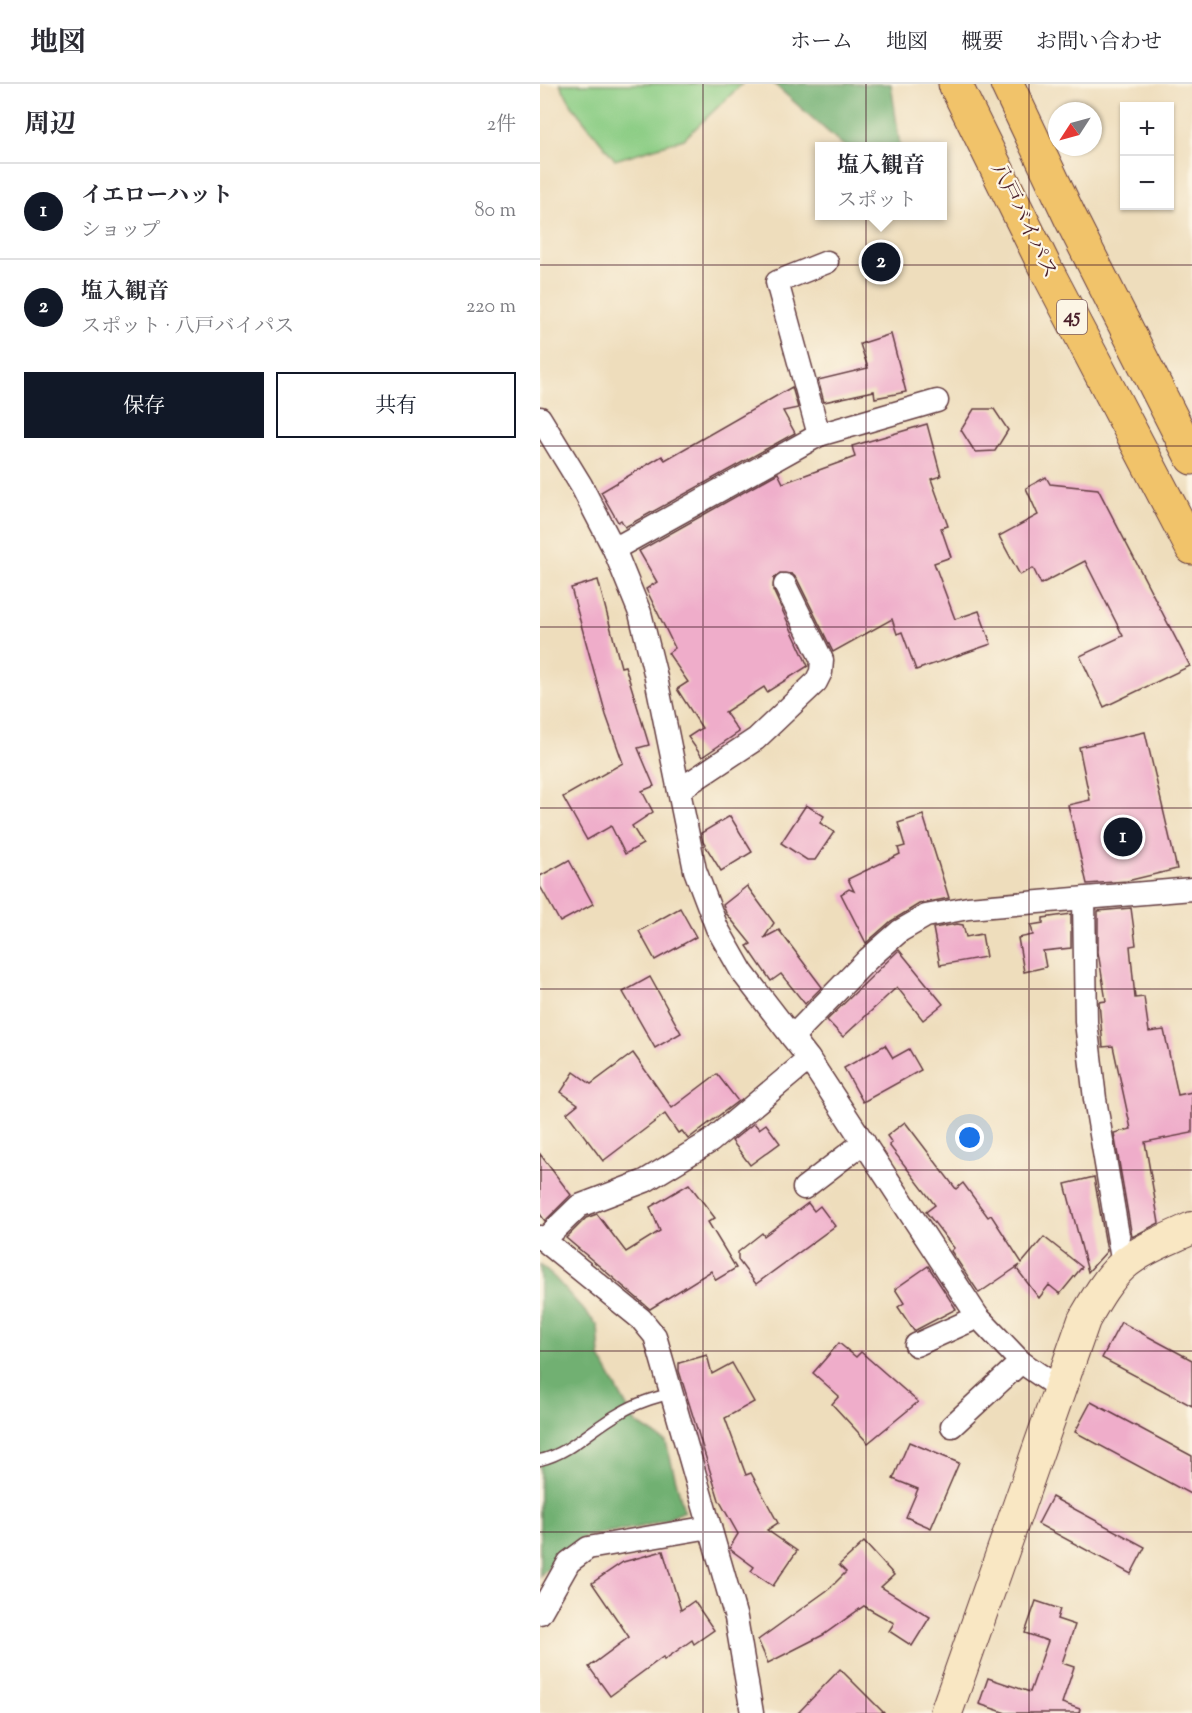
<!DOCTYPE html>
<html lang="ja">
<head>
<meta charset="utf-8">
<style>
	body { margin:0; font-family:"Sorts Mill Goudy","Noto Serif JP",serif; background:#f2f2f3; color:#2b2b33 }
	.controls { position:absolute; right:18px; top:18px; display:grid; overflow:hidden; border-radius:0px; box-shadow:0 2px 4px #0004 }
	.controls button { width:54px; height:54px; display:grid; place-items:center; padding:0; border:0; border-bottom:2px solid #e1e1e2; background:#fff; color:#2b2b33; font:30px sans-serif }
	.compass { position:absolute; left:508px; top:18px; width:54px; height:54px; border-radius:50%; background:#fff; box-shadow:0 2px 4px #0004; rotate:234deg }
	.you { position:absolute; left:430px; top:1054px; width:21px; height:21px; margin:-15px; border:4px solid #fff; border-radius:50%; background:#1a73e8; box-shadow:0 0 0 9px #1a73e833 }
	.badge { display:grid; place-items:center; width:39px; height:39px; border-radius:50%; background:#111827; color:#fff; font-size:20px; font-weight:700 }
	.pin { position:absolute; translate:-50% -50%; border:3px solid #fff; box-shadow:0 2px 6px #0006 }
	.popup { position:absolute; left:275px; top:58px; width:132px; height:78px; box-sizing:border-box; display:grid; place-content:center; border-radius:0px; background:#fff; filter:drop-shadow(0 2px 4px #0005); font-size:20px; white-space:nowrap; color:#7c7c81 }
	.popup b { font-size:22px; color:#2b2b33 }
	.popup::after { content:''; position:absolute; left:50%; top:100%; margin-left:-12px; border:12px solid transparent; border-top-color:#fff }
	.list { margin:0; padding:0; list-style:none }
	h2 { display:flex; justify-content:space-between; align-items:center; height:78px; margin:0; padding:0 24px; font-size:26px }
	h2 small { font-size:20px; font-weight:400; color:#7c7c81 }
	.list li { display:grid; grid-template-columns:39px 1fr auto; gap:18px; align-items:center; box-sizing:border-box; height:96px; padding:0 24px; border-top:2px solid #e1e1e2 }
	.list b { display:block; font-size:22px; white-space:nowrap }
	.list p { margin:0; font-size:20px; white-space:nowrap; color:#7c7c81 }
	.list em { font-size:20px; font-style:normal; color:#7c7c81 }
	.actions { display:flex; gap:12px; padding:18px 24px }
	.actions a { flex:1; padding:14px 0; border:2px solid #111827; border-radius:0px; text-align:center; font-size:21px; color:#111827 }
	.actions .main { background:#111827; color:#fff }
	.map { position:relative; flex:none; width:652px; height:1629px; overflow:hidden }
	header { display:flex; align-items:center; gap:36px; box-sizing:border-box; height:84px; padding:0 30px; background:#fff; border-bottom:2px solid #e1e1e2 }
	header strong { font-size:28px }
	nav { display:flex; gap:33px; margin-inline-start:auto; font-size:21px }
	main { display:flex }
	aside { flex:1; background:#fff }
	.map>svg:first-child { display:block }
	.green { fill:#8ccd85; stroke:#6b7658; stroke-width:1.5 }
	.forest { fill:#71b072; stroke:#5e684e; stroke-width:1.5 }
	.building { fill:#efadca }
	.lines { fill:none; stroke-linecap:round; stroke-linejoin:round }
	.lane-casing { stroke:#633c41; stroke-width:13 }
	.street-casing { stroke:#633c41; stroke-width:25 }
	.secondary-casing { stroke:#633c41; stroke-width:34 }
	.highway-casing { stroke:#633c41; stroke-width:35 }
	.lane { stroke:#fff; stroke-width:10 }
	.street { stroke:#fff; stroke-width:22 }
	.secondary { stroke:#f9e7c3; stroke-width:32 }
	.highway { stroke:#f1c36a; stroke-width:33 }
	.grid { fill:none; stroke:#4a1f2b; stroke-width:1.5; stroke-opacity:0.55 }
	.labels { text-anchor:middle; dominant-baseline:central; stroke-width:4.5; stroke-linejoin:round; paint-order:stroke }
	.shield { fill:#fcf5e5; stroke:#7f5f63; stroke-width:1.5 }
	.shield-label { font-size:20px; font-weight:bold; fill:#4a1f2b }
	.street-label { font-size:21px; fill:#4a1f2b; stroke:#fcf5e5 }
</style>
</head>
<body>
<header>
<strong>地図</strong>
<nav><a>ホーム</a><a>地図</a><a>概要</a><a>お問い合わせ</a></nav>
</header>
<main>
<aside>
<h2>周辺<small>2件</small></h2>
<ul class="list">
<li><span class="badge">1</span><div><b>イエローハット</b><p>ショップ</p></div><em>80 m</em></li>
<li><span class="badge">2</span><div><b>塩入観音</b><p>スポット · 八戸バイパス</p></div><em>220 m</em></li>
</ul>
<div class="actions"><a class="main">保存</a><a>共有</a></div>
</aside>
<div class="map">
<svg width="652" height="1629" viewBox="0 0 652 1629">
	<rect width="100%" height="100%" fill="#fcf5e5"/>
	<filter id="ink" filterUnits="userSpaceOnUse"><feTurbulence type="fractalNoise" baseFrequency=".0167" numOctaves="2"/><feDisplacementMap in="SourceGraphic" scale="12" xChannelSelector="R" yChannelSelector="G"/><feConvolveMatrix kernelMatrix="1 2 1 2 8 2 1 2 1" color-interpolation-filters="sRGB"/></filter>
	<filter id="wash" filterUnits="userSpaceOnUse"><feTurbulence type="fractalNoise" baseFrequency=".008" numOctaves="4" result="noise"/><feDisplacementMap in="SourceGraphic" scale="24" xChannelSelector="R" yChannelSelector="G"/><feGaussianBlur stdDeviation="1.35" result="paint"/><feColorMatrix in="noise" values="0 0 0 0 0 0 0 0 0 0 0 0 0 0 0 0 0 1.4 0 .05"/><feComposite in="paint" operator="in"/></filter>
	<g filter="url(#wash)">
		<rect width="100%" height="100%" fill="#eeddbc"/>
		<path class="green" d="M20 0H202L144 55 75 76 33 23Z"/>
		<g class="forest">
			<path d="M234 0H351L360 62H304Z"/>
			<path d="M0 1181 15 1194 58 1242 60 1273 95 1338 126 1358 144 1427 125 1436 101 1443 46 1452 25 1466 0 1492Z"/>
		</g>
		<g id="blocks">
			<g class="building">
				<path d="M351 250 366 308 335 314 334 307 284 318 278 296 328 284 320 260Z"/>
				<path d="M252 303 258 324 243 327 255 349 85 443 81 436 78 438 61 408 122 372 125 376Z"/>
				<path d="M434 325H454L468 346 455 367 435 368 421 346Z"/>
				<path d="M387 340 401 392 391 395 408 442 401 444 411 473 394 479 415 535 439 527 451 560 376 586 362 548 357 550 352 535 293 568 257 495 252 490 240 489 234 494 233 506 268 582 227 608 224 603 185 628 199 648 162 673 148 653 162 644 137 605 148 598 128 569 135 564 106 505 117 498 99 467 238 389 243 399 315 373 312 362Z"/>
				<path d="M506 393 510 400 558 405 650 582 564 623 540 572 583 552 545 477 501 500 493 484 480 491 459 452 498 431 486 404Z"/>
				<path d="M58 496 81 583 85 582 109 661 98 664 114 702 102 707 113 728 92 742 103 760 85 770 71 742 47 756 23 713 83 679 66 631 31 504Z"/>
				<path d="M605 648 637 785 587 797 547 800 528 721 550 716 539 663Z"/>
				<path d="M266 721 284 732 280 739 294 748 275 776H267L241 759Z"/>
				<path d="M383 731 409 814 379 820 351 837 326 859 301 810 309 805 314 807 308 795 360 770 358 764 365 762 358 739Z"/>
				<path d="M190 732 212 768 181 787 163 758 161 749Z"/>
				<path d="M29 776 53 820 20 838 0 802V792Z"/>
				<path d="M207 802 234 839 224 854 239 846 282 903 265 920 241 890 231 897 207 862 211 860 186 829 183 821Z"/>
				<path d="M140 824 156 853 115 876 99 847Z"/>
				<path d="M591 824 596 861 590 862 595 914 604 913 609 948 624 946 638 1011 652 1008V1049L605 1058 619 1139 592 1153 574 1049 591 1045 573 962 563 963 559 918 566 917 558 868V827Z"/>
				<path d="M531 830V864L503 867 506 883 484 888 478 854 493 851 491 841 503 839V834Z"/>
				<path d="M417 840 423 841 426 853 442 850 446 873 400 881 393 844Z"/>
				<path d="M359 866 403 920 383 936 357 903 303 953 287 936Z"/>
				<path d="M110 893 141 949 115 964 83 908Z"/>
				<path d="M345 961 353 974 369 965 381 986 323 1018 304 984Z"/>
				<path d="M93 969 132 1024 177 990 198 1017 148 1055 142 1047 138 1049 125 1030 63 1077 27 1029 38 1020 21 1008 34 988 51 1000Z"/>
				<path d="M365 1038 416 1105 423 1099 448 1133 451 1131 482 1179 504 1153 542 1183 520 1210 509 1201 499 1214 477 1185 480 1181 439 1209 411 1167 414 1164 386 1128 395 1121 349 1061 352 1059 347 1052Z"/>
				<path d="M214 1039 219 1045 226 1040 240 1059 210 1081 192 1057Z"/>
				<path d="M0 1070 31 1111 5 1137 0 1130Z"/>
				<path d="M554 1093 567 1167 548 1188 525 1100Z"/>
				<path d="M149 1100 175 1134 168 1138 196 1184 176 1196 171 1187 110 1225 26 1154 46 1134 57 1130 86 1168 120 1147 110 1123Z"/>
				<path d="M268 1119 274 1127 280 1122 295 1142 216 1200 198 1176V1168L222 1149 224 1152Z"/>
				<path d="M388 1182 416 1225 374 1247 358 1223 364 1219 355 1205Z"/>
				<path d="M581 1238 652 1276V1322L562 1274Z"/>
				<path d="M299 1259 316 1273 321 1268 378 1318 328 1359 292 1320 299 1312 273 1289Z"/>
				<path d="M167 1271 172 1290 192 1279 214 1318 185 1334 206 1391 211 1389 238 1439 227 1446 257 1467 233 1502 211 1487 214 1483 191 1466 190 1463 198 1450 179 1416 139 1287V1279Z"/>
				<path d="M551 1318 652 1372V1411L535 1348Z"/>
				<path d="M369 1358 419 1379 391 1444 366 1433 378 1405 353 1395Z"/>
				<path d="M512 1413 605 1463 591 1490 498 1440Z"/>
				<path d="M324 1458 354 1491 341 1503 390 1533 372 1562 349 1547 354 1539 324 1522 283 1551 228 1579 218 1556 289 1505 306 1488 299 1481Z"/>
				<path d="M123 1467 141 1526 154 1517 174 1546 154 1560 152 1556 124 1576 123 1573 70 1612 49 1583 89 1553 52 1499 83 1478Z"/>
				<path d="M496 1517 520 1525 517 1535 535 1541 522 1579 534 1583 522 1619 540 1625 539 1629H466L439 1620 448 1594 490 1608 508 1557 485 1549Z"/>
				<path d="M300 1585 344 1629H258Z"/>
			</g>
		</g>
	</g>
	<g filter="url(#ink)">
		<use href="#blocks" fill-opacity="0" stroke="#633c41" stroke-width="1.5"/>
		<g class="lines">
			<defs>
				<path id="lane" d="M0 1376C31 1369 52 1344 80 1329 96 1319 114 1314 132 1309"/>
				<g id="street">
					<path d="M0 334 41 401 74 465 100 529 115 589 155 786 177 844 202 888 269 975 438 1233 481 1278 519 1304"/>
					<path d="M279 351 237 198 287 178"/>
					<path d="M74 465 279 351 397 317"/>
					<path d="M139 706 216 655 276 598 281 588 282 576 245 501"/>
					<path d="M544 815 546 938 555 1015 583 1181"/>
					<path d="M252 953 328 875 360 847 386 832 428 824 652 805"/>
					<path d="M264 1104 324 1058"/>
					<path d="M0 1153 101 1235 115 1252 196 1534 212 1629"/>
					<path d="M4 1156 39 1122 105 1097 171 1057 269 975"/>
					<path d="M376 1261 438 1233"/>
					<path d="M412 1342 481 1278"/>
					<path d="M0 1529 29 1478 48 1464 170 1443"/>
				</g>
				<path id="secondary" d="M406 1629 544 1236C555 1217 566 1197 582 1182 601 1165 629 1155 652 1144"/>
				<g id="highway">
					<path d="M415 0 505 183 652 464"/>
					<path d="M467 0 530 133 652 374"/>
				</g>
			</defs>
			<use href="#lane" class="lane-casing"/>
			<use href="#street" class="street-casing"/>
			<use href="#secondary" class="secondary-casing"/>
			<use href="#highway" class="highway-casing"/>
			<use href="#lane" class="lane"/>
			<use href="#street" class="street"/>
			<use href="#secondary" class="secondary"/>
			<use href="#highway" class="highway"/>
		</g>
	</g>
	<path class="grid" d="M163 0V1629M326 0V1629M489 0V1629M0 181H652M0 362H652M0 543H652M0 724H652M0 905H652M0 1086H652M0 1267H652M0 1448H652"/>
	<g class="labels">
		<rect class="shield" x="517" y="216" width="30" height="34" rx="4.5"/>
		<g class="shield-label">
			<text x="532" y="233">45</text>
		</g>
		<g class="street-label">
			<text transform="translate(483 137) rotate(64)">八戸バイパス</text>
		</g>
	</g>
</svg>
<div class="controls">
<button>+</button>
<button>−</button>
</div>
<svg class="compass" viewBox="-18 -18 36 36"><path d="M0-13l5 13h-10z" fill="#e53935"/><path d="M0 13l5-13h-10z" fill="#7c7c81"/></svg>
<div class="you"></div>
<div class="pin badge" style="left:583px;top:753px">1</div>
<div class="pin badge" style="left:341px;top:178px">2</div>
<div class="popup"><b>塩入観音</b>スポット</div>
</div>
</main>
</body>
</html>
